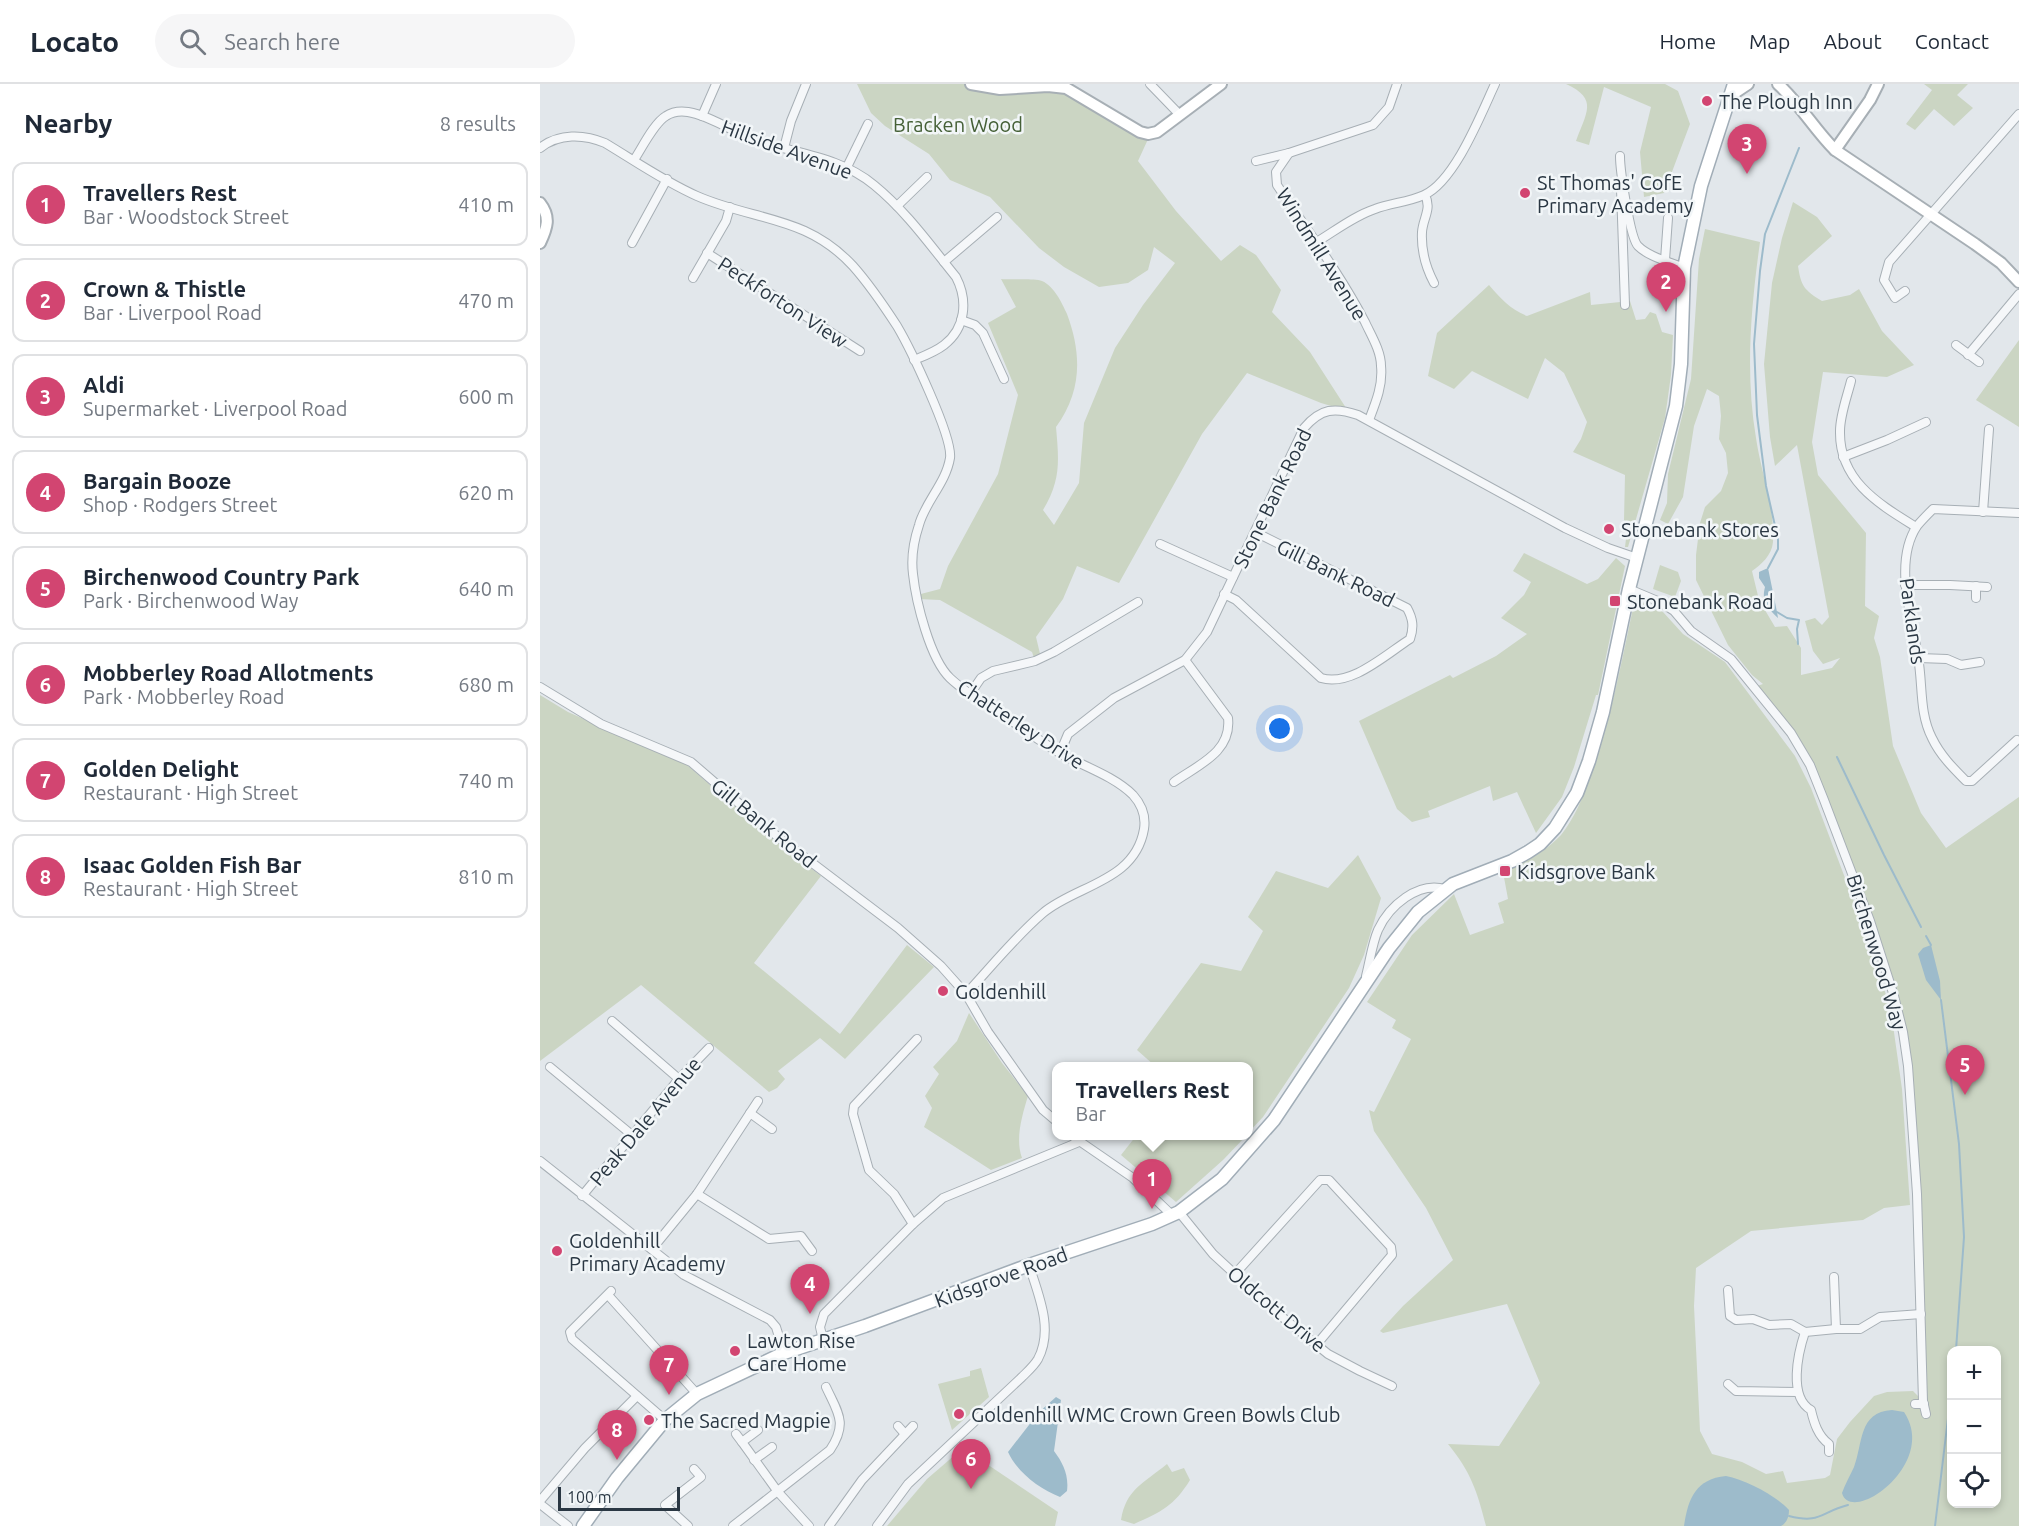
<!DOCTYPE html>
<html lang="en">
<head>
<meta charset="utf-8">
<style>
	body { margin:0; font-family:Ubuntu,sans-serif; background:#f6f6f7; color:#1f2937 }
	.controls { position:absolute; right:18px; bottom:18px; display:grid; overflow:hidden; border-radius:12px; box-shadow:0 3px 9px #0003 }
	.controls button { width:54px; height:54px; display:grid; place-items:center; padding:0; border:0; border-bottom:2px solid #e0e1e3; background:#fff; color:#1f2937; font:30px sans-serif }
	.scale { position:absolute; left:18px; bottom:15px; width:122px; box-sizing:border-box; padding-left:6px; border:3px solid #2a3743; border-top:0; font-size:16px; line-height:21px; white-space:nowrap; color:#2a3743; -webkit-text-stroke:4px #f2f6f8; paint-order:stroke }
	.you { position:absolute; left:740px; top:645px; width:21px; height:21px; margin:-15px; border:4px solid #fff; border-radius:50%; background:#1a73e8; box-shadow:0 0 0 9px #1a73e833 }
	.badge { display:grid; place-items:center; width:39px; height:39px; border-radius:50%; background:#d24571; color:#fff; font-size:20px; font-weight:700 }
	.pin { position:absolute; translate:-50% -50px; filter:drop-shadow(0 2px 3px #0008) }
	.pin::after { content:''; position:absolute; top:32px; width:21px; height:18px; background:inherit; clip-path:polygon(0 0,100% 0,50% 100%) }
	.popup { position:absolute; left:512px; top:978px; width:201px; height:78px; box-sizing:border-box; display:grid; place-content:center; border-radius:12px; background:#fff; filter:drop-shadow(0 2px 4px #0005); font-size:20px; white-space:nowrap; color:#747a83 }
	.popup b { font-size:22px; color:#1f2937 }
	.popup::after { content:''; position:absolute; left:50%; top:100%; margin-left:-12px; border:12px solid transparent; border-top-color:#fff }
	.list { margin:0; padding:0; list-style:none }
	h2 { display:flex; justify-content:space-between; align-items:center; height:78px; margin:0; padding:0 24px; font-size:26px }
	h2 small { font-size:20px; font-weight:400; color:#747a83 }
	.list li { display:grid; grid-template-columns:39px 1fr auto; gap:18px; align-items:center; box-sizing:border-box; height:84px; margin:0 12px 12px; padding:0 12px; border:2px solid #e0e1e3; border-radius:12px }
	.list b { display:block; font-size:22px; white-space:nowrap }
	.list p { margin:0; font-size:20px; white-space:nowrap; color:#747a83 }
	.list em { font-size:20px; font-style:normal; color:#747a83 }
	.icon { flex:none; width:33px; height:33px; fill:none; stroke:currentColor; stroke-width:2; stroke-linecap:round; stroke-linejoin:round }
	.map { position:relative; flex:none; width:1479px; height:1442px; overflow:hidden }
	header { display:flex; align-items:center; gap:36px; box-sizing:border-box; height:84px; padding:0 30px; background:#fff; border-bottom:2px solid #e0e1e3 }
	header strong { font-size:28px }
	nav { display:flex; gap:33px; margin-inline-start:auto; font-size:21px }
	.search { width:420px; height:54px; background:#f6f6f7; display:flex; align-items:center; gap:15px; box-sizing:border-box; padding:0 21px; border-radius:33px; color:#747a83; font-size:22px }
	main { display:flex }
	aside { flex:1; background:#fff }
	.map>svg:first-child { display:block }
	.green { fill:#cbd5c3; fill-rule:evenodd }
	.water { fill:#9dbbcb }
	.lines { fill:none; stroke-linecap:round; stroke-linejoin:round }
	.stream { stroke:#9dbbcb; stroke-width:2 }
	.street-casing { stroke:#a7afb5; stroke-width:10 }
	.secondary-casing { stroke:#a7afb5; stroke-width:14 }
	.primary-casing { stroke:#a1adb7; stroke-width:15 }
	.street { stroke:#f5f7f9; stroke-width:8 }
	.secondary { stroke:#fff; stroke-width:10 }
	.primary { stroke:#fff; stroke-width:12 }
	.poi-dot { fill:#d24571; stroke:#f2f6f8; stroke-width:2 }
	.labels { text-anchor:middle; dominant-baseline:central; stroke-width:5; stroke-linejoin:round; paint-order:stroke }
	.poi-label { font-size:20px; fill:#2a3743; stroke:#f2f6f8; text-anchor:start }
	.park-label { font-size:20px; fill:#456037; stroke:#f2f6f8 }
	.street-label { font-size:20px; fill:#2a3743; stroke:#f2f6f8 }
</style>
</head>
<body>
<header>
<strong>Locato</strong>
<div class="search"><svg class="icon" aria-label="search" viewBox="0 0 24 24"><circle cx="10" cy="10" r="6"/><path d="M15 15l6 6"/></svg>Search here</div>
<nav><a>Home</a><a>Map</a><a>About</a><a>Contact</a></nav>
</header>
<main>
<aside>
<h2>Nearby<small>8 results</small></h2>
<ul class="list">
<li><span class="badge">1</span><div><b>Travellers Rest</b><p>Bar · Woodstock Street</p></div><em>410 m</em></li>
<li><span class="badge">2</span><div><b>Crown &amp; Thistle</b><p>Bar · Liverpool Road</p></div><em>470 m</em></li>
<li><span class="badge">3</span><div><b>Aldi</b><p>Supermarket · Liverpool Road</p></div><em>600 m</em></li>
<li><span class="badge">4</span><div><b>Bargain Booze</b><p>Shop · Rodgers Street</p></div><em>620 m</em></li>
<li><span class="badge">5</span><div><b>Birchenwood Country Park</b><p>Park · Birchenwood Way</p></div><em>640 m</em></li>
<li><span class="badge">6</span><div><b>Mobberley Road Allotments</b><p>Park · Mobberley Road</p></div><em>680 m</em></li>
<li><span class="badge">7</span><div><b>Golden Delight</b><p>Restaurant · High Street</p></div><em>740 m</em></li>
<li><span class="badge">8</span><div><b>Isaac Golden Fish Bar</b><p>Restaurant · High Street</p></div><em>810 m</em></li>
</ul>
</aside>
<div class="map">
<svg width="1479" height="1442" viewBox="0 0 1479 1442">
	<rect width="100%" height="100%" fill="#e2e7eb"/>
	<g class="green">
		<path d="M317 0H431L526 7 609 53 598 77 636 127 681 177 700 161 716 171 741 206 732 228 770 268 808 327 781 319 707 289 662 350 579 499 537 482 523 515 496 553 501 574 495 577 492 568 400 516 378 515 377 511 400 505 408 482 458 390 478 311 448 239 476 223 461 195C471 196 494 194 502 197 514 202 522 219 527 230 542 270 542 308 516 343 519 377 521 396 503 426L514 441 539 399 544 339 575 264 603 221 635 179 614 163 608 186 588 199 559 203 524 183 499 164 450 113 410 96 389 70 345 42 331 29Z"/>
		<path d="M1026 0H1125L1138 7 1150 40 1124 109 1104 113 1100 68 1111 23 1064 3 1049 61 1036 57C1046 29 1059 15 1026 0Z"/>
		<path d="M1384 0H1428L1417 11 1433 24 1414 42 1394 25 1375 46 1366 40 1392 6Z"/>
		<path d="M1253 118 1277 133 1292 152 1258 182C1261 202 1264 206 1282 217L1310 211 1319 205 1342 247 1374 281 1347 293 1283 288 1272 358 1278 391 1326 449 1325 522 1339 532 1334 554 1340 573 1353 662 1381 729 1406 764 1479 713V1442H946C937 1407 931 1388 908 1360L959 1362 1000 1299 967 1220 843 1249 840 1247 863 1222 913 1176 886 1124 834 1047 829 1026 834 1028 871 955 852 944 856 936 827 918 872 851 914 810 930 851 964 839 958 819 968 815 963 788C985 778 1004 769 1021 751 1034 735 1043 713 1050 694 1071 636 1082 575 1095 515L1123 528 1143 550 1185 578 1255 672 1271 704 1330 860 1351 927 1362 1005 1370 1121 1344 1124 1323 1136 1211 1147 1156 1184 1154 1222 1160 1347 1172 1370 1202 1378 1226 1390 1243 1387 1247 1399 1285 1394 1290 1391 1297 1355 1310 1338 1334 1312 1347 1308 1373 1307 1382 1316 1368 982 1352 905 1268 679 1214 603 1223 600 1212 591 1188 561 1156 496V471L1160 439 1165 423 1181 407 1188 389 1186 369 1179 355 1181 332 1179 312 1167 305 1154 342 1143 413 1128 440 1120 436 1127 419 1128 390 1151 295 1159 175 1165 145 1220 158C1211 223 1205 289 1216 354 1221 389 1235 423 1233 458 1232 471 1221 481 1212 487L1219 516 1235 543 1247 542 1261 564V591L1292 584 1300 574 1283 580 1273 567 1265 537 1275 534 1282 541 1289 533 1257 361 1235 382 1230 353 1224 280 1232 199 1242 154ZM1412 1266H1456V1420H1412Z"/>
		<path d="M949 201C961 215 970 225 987 232L1050 208 1051 221 1090 217 1096 236 1105 235 1110 228 1116 230 1122 248 1133 251 1131 291 1125 334 1088 463H1085L1087 447 1084 445 1087 439 1084 436 1085 391 1033 368 1041 355 1047 338 1024 289 1005 274 988 315 932 287 914 305 888 292 897 249Z"/>
		<path d="M1479 256V343L1436 316Z"/>
		<path d="M984 469 1047 500 1058 495 1076 474 1085 482 1058 611H1056L1034 683 1022 713 996 749 977 708 953 717 950 702 888 727 890 733 872 738 857 725 819 637 910 591 913 594 956 572 987 550 961 534 984 511 991 498 973 487Z"/>
		<path d="M1120 481 1138 488 1141 497 1135 513 1113 505Z"/>
		<path d="M0 611 28 628 146 680 216 741 281 792 214 879 300 950 367 861 394 883 305 975 280 954 238 987 245 995 237 1004 229 1008 101 901 0 977Z"/>
		<path d="M818 771 841 814 824 871 809 904 723 1033 708 1049V982H615L597 966 661 879 701 887 723 847 708 833 736 787 788 804Z"/>
		<path d="M429 929 462 979 488 1012C482 1032 475 1055 482 1074L451 1086 384 1043 392 1024 385 1012 399 990 393 983 417 957Z"/>
		<path d="M596 1052H706L683 1076 636 1118 581 1071Z"/>
		<path d="M441 1284 449 1313 412 1346 398 1300 430 1292V1287Z"/>
		<path d="M423 1364 518 1428 515 1442H347L387 1395Z"/>
		<path d="M627 1380 632 1388 644 1384 650 1396C634 1422 621 1428 594 1440L581 1436C586 1405 604 1399 627 1380Z"/>
	</g>
	<g class="water">
		<path d="M1228 484 1237 528 1238 534C1228 524 1221 518 1225 503L1219 494V488Z"/>
		<path d="M1391 861 1400 897 1401 916 1386 896 1378 870 1383 864Z"/>
		<path d="M516 1313 521 1316 514 1367C523 1379 529 1391 527 1407L520 1413C499 1405 477 1388 468 1368L499 1328Z"/>
		<path d="M1352 1326 1364 1328C1399 1380 1311 1442 1302 1409 1305 1400 1310 1392 1314 1383 1323 1360 1318 1328 1352 1326Z"/>
		<path d="M1186 1392C1206 1396 1235 1411 1249 1426 1249 1432 1247 1439 1241 1442H1144C1148 1414 1156 1395 1186 1392Z"/>
	</g>
	<g class="lines">
		<g class="stream">
			<path d="M1228 484 1238 465V455L1226 402 1217 331 1214 260 1220 187 1225 150 1259 64"/>
			<path d="M1237 528 1247 534 1259 536 1257 545 1258 560"/>
			<path d="M1297 673 1344 771 1381 843"/>
			<path d="M1386 852 1391 861"/>
			<path d="M1401 916 1419 1060 1424 1153 1416 1266"/>
			<path d="M1249 1432C1281 1440 1280 1428 1308 1421"/>
			<path d="M1395 1442 1412 1301"/>
		</g>
		<defs>
			<g id="street">
				<path d="M610 0 640 31"/>
				<path d="M162 32 176 0"/>
				<path d="M0 64C19 49 44 50 65 59 95 77 125 98 157 112 214 137 266 131 313 182 329 200 344 222 357 242 370 264 413 353 410 374 406 399 385 418 379 441 374 456 371 474 373 490 376 518 390 575 410 594 427 610 447 621 466 633 485 646 504 660 523 671 546 683 575 693 593 711 602 721 606 732 604 745 595 798 536 801 503 829 475 853 451 883 426 910"/>
				<path d="M244 64 251 37 266 0"/>
				<path d="M1080 72C1080 86 1090 154 1098 162 1109 173 1130 178 1144 184"/>
				<path d="M94 76C102 64 114 39 126 32 132 28 141 27 148 28 171 32 193 48 215 56 256 70 299 72 334 101 366 127 390 161 416 193 428 216 426 244 404 261 395 268 384 272 374 276"/>
				<path d="M716 77 749 69"/>
				<path d="M307 83 328 40"/>
				<path d="M1081 105 1085 221"/>
				<path d="M885 111C892 125 883 134 882 148 881 167 885 182 894 199"/>
				<path d="M357 122 387 93"/>
				<path d="M92 159 127 95"/>
				<path d="M775 159C795 147 814 132 835 125 851 119 869 118 884 111 915 97 941 30 955 0"/>
				<path d="M167 169 320 267"/>
				<path d="M1125 176 1128 134"/>
				<path d="M404 178 457 133"/>
				<path d="M153 194 186 137 190 123"/>
				<path d="M1365 207 1355 214 1344 196 1349 178 1479 30"/>
				<path d="M421 236 435 241 443 249 464 295"/>
				<path d="M1416 261 1439 278"/>
				<path d="M1428 271 1479 210"/>
				<path d="M1311 297C1307 313 1300 331 1300 347 1299 397 1339 420 1376 443"/>
				<path d="M829 336C836 318 843 301 841 282 841 267 831 251 825 238 800 190 767 146 737 101L736 88 749 69 833 41 849 23 857 0"/>
				<path d="M1303 373 1347 356 1386 338"/>
				<path d="M1443 428 1449 345"/>
				<path d="M620 460 693 493"/>
				<path d="M1365 501H1410L1447 503"/>
				<path d="M1089 505 1120 518 1134 527 1151 547 1191 575 1251 649 1270 681 1284 716 1330 837 1354 912 1363 948 1368 982 1377 1110 1383 1317 1386 1330"/>
				<path d="M684 510 696 516 781 594C811 603 845 571 870 555 874 543 873 535 867 524L715 448"/>
				<path d="M1436 514V502"/>
				<path d="M1379 574 1407 575 1421 581 1440 578"/>
				<path d="M0 603 61 640 151 678 238 753 358 844 401 882 426 910 448 948 503 1026 516 1037"/>
				<path d="M430 610 441 594 453 587 495 577 514 568 598 518"/>
				<path d="M1477 656 1432 697H1426C1413 684 1400 671 1392 654 1379 629 1383 600 1378 573 1372 534 1353 478 1377 442 1382 436 1388 430 1393 425L1479 429"/>
				<path d="M520 669 528 650 574 614 645 576 667 548 764 344C781 324 795 323 818 331L1025 444 1068 464 1097 474"/>
				<path d="M634 698C658 681 692 668 688 634L645 576"/>
				<path d="M826 892C830 877 832 860 838 846 849 822 878 797 905 805"/>
				<path d="M72 937 139 995"/>
				<path d="M10 983 92 1051"/>
				<path d="M210 1029 232 1045"/>
				<path d="M532 1052 593 1094 633 1132"/>
				<path d="M0 1077 144 1191 230 1236 236 1243 244 1269"/>
				<path d="M157 1110 229 1155 261 1152 272 1167"/>
				<path d="M42 1112 139 995 169 964"/>
				<path d="M639 1128 673 1170 736 1228 788 1270 820 1287 852 1302"/>
				<path d="M373 1140 354 1110 329 1086 313 1030 314 1022 377 955"/>
				<path d="M112 1165 157 1110 218 1017"/>
				<path d="M694 1191 780 1096H789L851 1163 852 1171 777 1260"/>
				<path d="M1294 1193 1296 1245"/>
				<path d="M1188 1206 1190 1232 1196 1236 1213 1235 1229 1241 1251 1240 1265 1248 1296 1245H1320L1340 1233 1381 1230"/>
				<path d="M71 1207 30 1248 32 1255 125 1336"/>
				<path d="M68 1211 157 1310"/>
				<path d="M1265 1248C1258 1269 1248 1313 1271 1326 1274 1339 1278 1352 1289 1360V1368"/>
				<path d="M283 1256 280 1243 284 1230 373 1140 403 1114 539 1058"/>
				<path d="M1188 1300 1196 1307 1258 1308"/>
				<path d="M1375 1320H1384"/>
				<path d="M358 1342 365 1350"/>
				<path d="M218 1346 202 1358 238 1408 269 1442"/>
				<path d="M196 1350 202 1358"/>
				<path d="M214 1376 232 1363"/>
				<path d="M0 1417 45 1364 97 1312"/>
				<path d="M0 1420 28 1442"/>
				<path d="M148 1442 125 1421 161 1393 154 1385"/>
				<path d="M193 1442 290 1366C308 1339 298 1329 286 1303"/>
				<path d="M289 1442 322 1396 373 1342"/>
				<path d="M337 1442 368 1400 482 1293C487 1288 494 1282 498 1275 514 1245 498 1210 489 1181"/>
			</g>
			<g id="secondary">
				<path d="M431 0 460 5 508 2 526 4 600 48 608 50 617 48 681 0"/>
				<path d="M1238 0C1260 20 1274 45 1295 66L1435 160 1461 179 1479 198"/>
				<path d="M1190 12 1208 0"/>
				<path d="M1295 66 1330 16 1338 0"/>
				<path d="M0 119C11 133 7 144 0 159"/>
			</g>
			<path id="primary" d="M43 1442 77 1394 125 1336 157 1310 244 1269 325 1242 489 1181 612 1140 639 1128 682 1095 734 1036 849 864 878 828 913 800 972 777 988 768 1000 760 1015 744 1037 709 1049 677 1063 628 1089 505 1136 322 1141 280 1144 184 1161 102 1194 0"/>
		</defs>
		<use href="#street" class="street-casing"/>
		<use href="#secondary" class="secondary-casing"/>
		<use href="#primary" class="primary-casing"/>
		<use href="#street" class="street"/>
		<use href="#secondary" class="secondary"/>
		<use href="#primary" class="primary"/>
	</g>
	<g class="poi-dot">
		<circle cx="1167" cy="17" r="6"/>
		<circle cx="985" cy="109" r="6"/>
		<circle cx="1069" cy="445" r="6"/>
		<rect x="1069" y="511" width="12" height="12" rx="3"/>
		<rect x="959" y="781" width="12" height="12" rx="3"/>
		<circle cx="403" cy="907" r="6"/>
		<circle cx="17" cy="1167" r="6"/>
		<circle cx="195" cy="1267" r="6"/>
		<circle cx="419" cy="1330" r="6"/>
		<circle cx="109" cy="1336" r="6"/>
	</g>
	<g class="labels">
		<g class="poi-label">
			<text x="1179" y="17">The Plough Inn</text>
			<text x="997" y="98">St Thomas' CofE<tspan x="997" dy="23">Primary Academy</tspan></text>
			<text x="1081" y="445">Stonebank Stores</text>
			<text x="1087" y="517">Stonebank Road</text>
			<text x="977" y="787">Kidsgrove Bank</text>
			<text x="415" y="907">Goldenhill</text>
			<text x="29" y="1156">Goldenhill<tspan x="29" dy="23">Primary Academy</tspan></text>
			<text x="207" y="1256">Lawton Rise<tspan x="207" dy="23">Care Home</tspan></text>
			<text x="431" y="1330">Goldenhill WMC Crown Green Bowls Club</text>
			<text x="121" y="1336">The Sacred Magpie</text>
		</g>
		<g class="park-label">
			<text x="418" y="40">Bracken Wood</text>
		</g>
		<g class="street-label">
			<text transform="translate(247 65) rotate(20)">Hillside Avenue</text>
			<text transform="translate(782 170) rotate(58)">Windmill Avenue</text>
			<text transform="translate(243 218) rotate(33)">Peckforton View</text>
			<text transform="translate(732 414) rotate(-64)">Stone Bank Road</text>
			<text transform="translate(796 489) rotate(26)">Gill Bank Road</text>
			<text transform="translate(1373 537) rotate(82)">Parklands</text>
			<text transform="translate(481 640) rotate(33)">Chatterley Drive</text>
			<text transform="translate(224 739) rotate(39)">Gill Bank Road</text>
			<text transform="translate(1337 868) rotate(73)">Birchenwood Way</text>
			<text transform="translate(105 1037) rotate(-50)">Peak Dale Avenue</text>
			<text transform="translate(461 1193) rotate(-20)">Kidsgrove Road</text>
			<text transform="translate(737 1225) rotate(40)">Oldcott Drive</text>
		</g>
	</g>
</svg>
<div class="controls">
<button>+</button>
<button>−</button>
<button><svg class="icon" aria-label="locate" viewBox="0 0 24 24"><circle cx="12" cy="12" r="6"/><path d="M12 2v4M12 18v4M2 12h4M18 12h4"/></svg></button>
</div>
<div class="scale">100 m</div>
<div class="you"></div>
<div class="pin badge" style="left:612px;top:1125px">1</div>
<div class="popup"><b>Travellers Rest</b>Bar</div>
<div class="pin badge" style="left:1126px;top:228px">2</div>
<div class="pin badge" style="left:1207px;top:90px">3</div>
<div class="pin badge" style="left:270px;top:1230px">4</div>
<div class="pin badge" style="left:1425px;top:1011px">5</div>
<div class="pin badge" style="left:431px;top:1405px">6</div>
<div class="pin badge" style="left:129px;top:1311px">7</div>
<div class="pin badge" style="left:77px;top:1376px">8</div>
</div>
</main>
</body>
</html>
